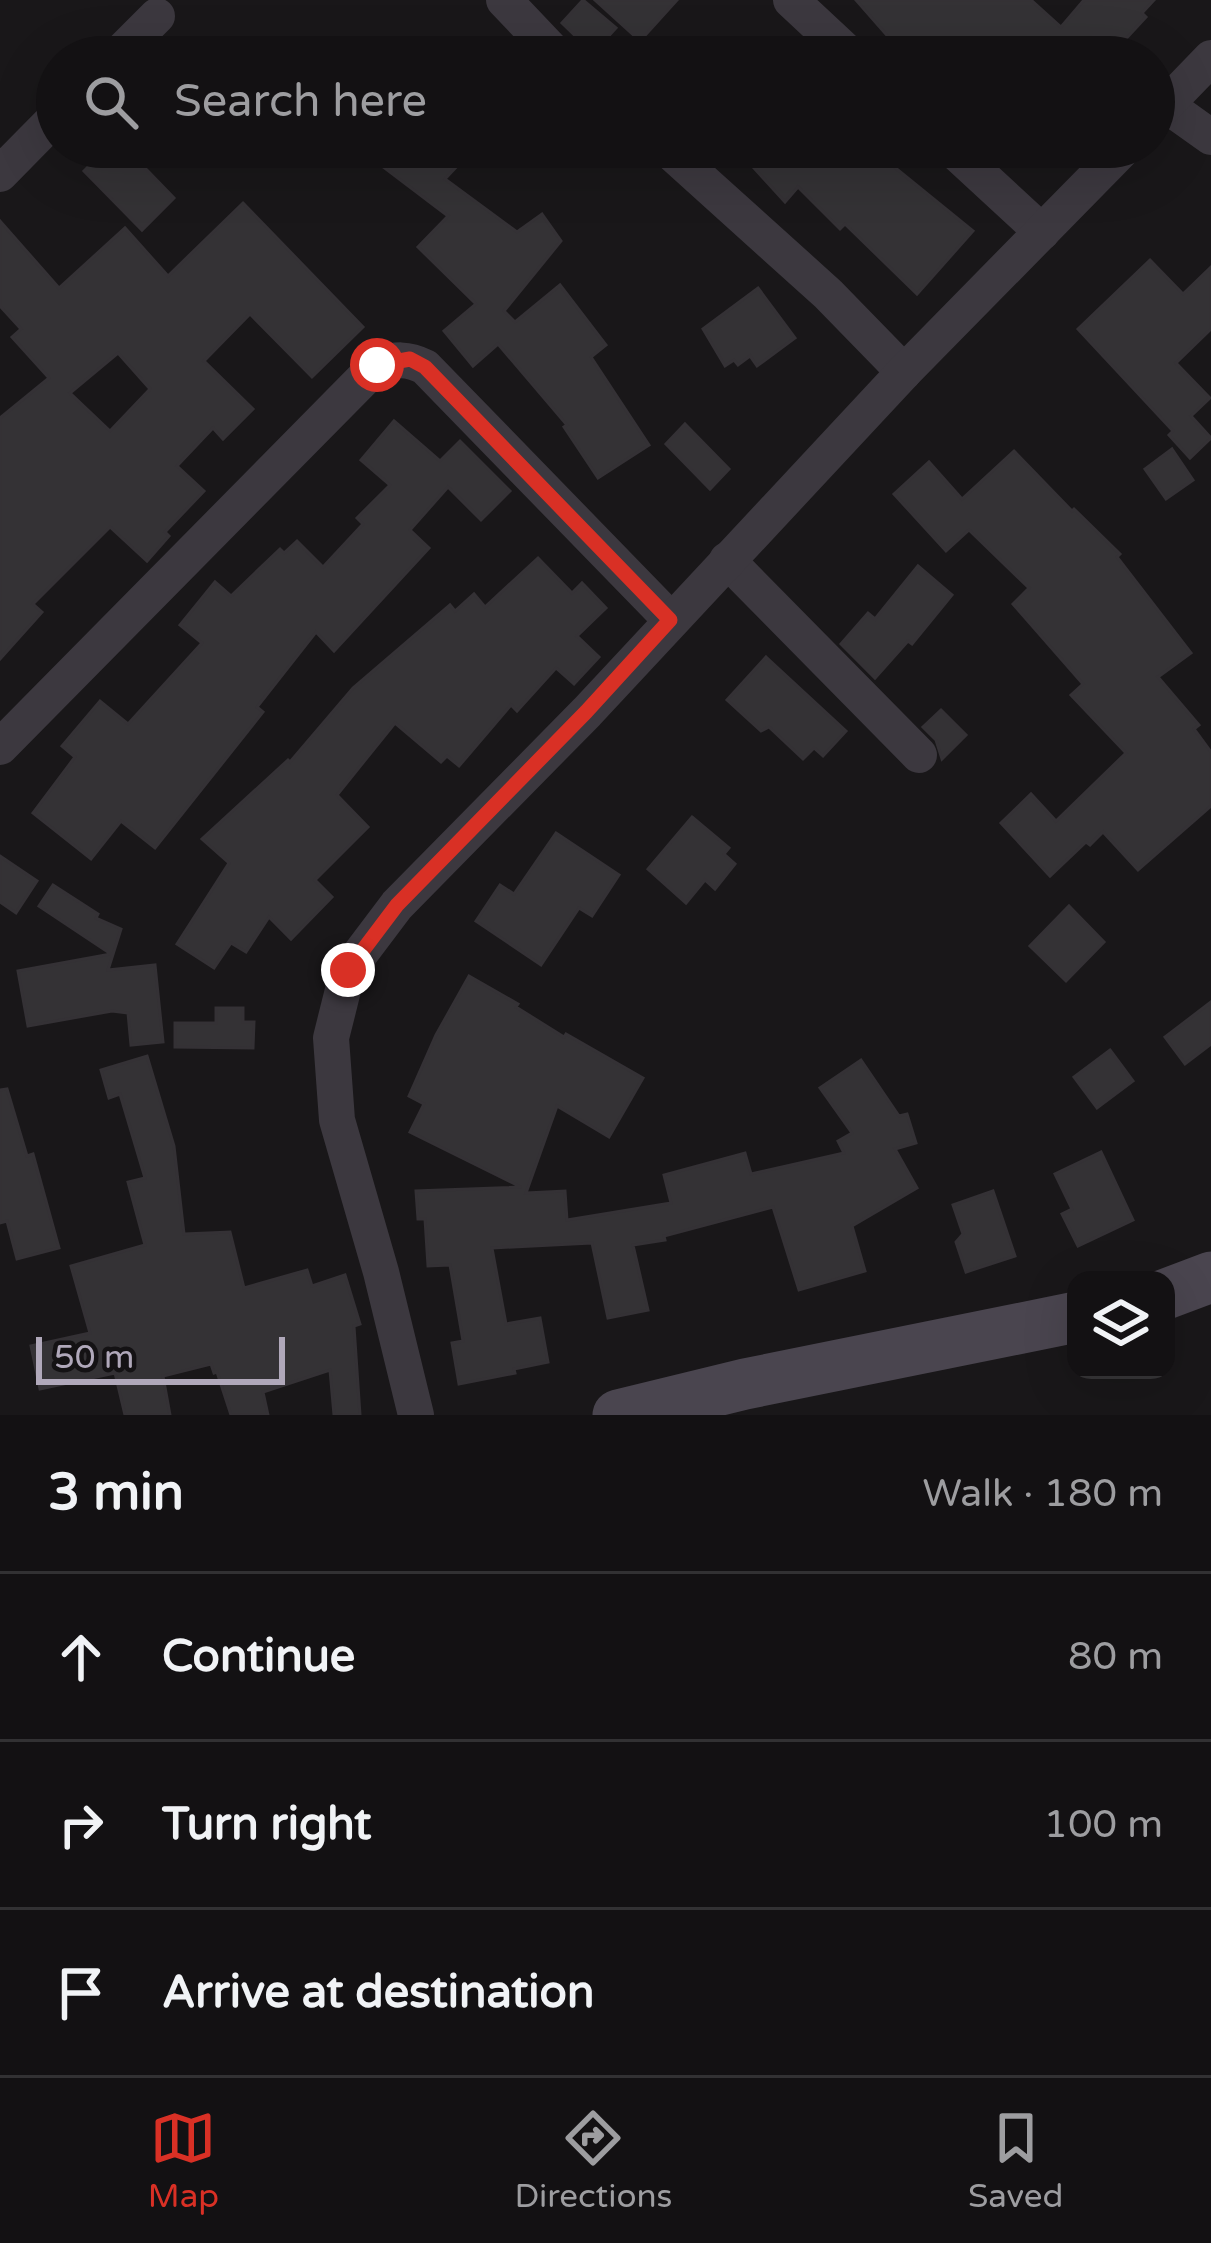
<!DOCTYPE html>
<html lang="en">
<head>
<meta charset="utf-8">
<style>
	body { margin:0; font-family:"Varela Round",sans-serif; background:#201f21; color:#f1f3f6 }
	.controls { position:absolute; right:36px; bottom:36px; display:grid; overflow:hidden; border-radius:24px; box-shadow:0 12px 48px #0002 }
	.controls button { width:108px; height:108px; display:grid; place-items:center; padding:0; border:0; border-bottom:3px solid #323133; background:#131113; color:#f1f3f6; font:60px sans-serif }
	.scale { position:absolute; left:36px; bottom:30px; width:249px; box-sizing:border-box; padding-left:12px; border:6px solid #b0a8ba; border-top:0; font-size:33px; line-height:42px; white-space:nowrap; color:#b0a8ba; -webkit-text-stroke:9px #141214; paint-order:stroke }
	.stop { position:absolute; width:36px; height:36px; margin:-27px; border:9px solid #d93025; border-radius:50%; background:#fff }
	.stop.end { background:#d93025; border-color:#fff; box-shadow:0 3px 12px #0008 }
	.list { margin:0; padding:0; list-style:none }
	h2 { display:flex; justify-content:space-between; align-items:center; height:156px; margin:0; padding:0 48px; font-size:51px }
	h2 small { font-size:39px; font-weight:400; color:#9d9da0 }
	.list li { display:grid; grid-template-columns:78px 1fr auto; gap:36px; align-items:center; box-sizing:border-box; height:168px; padding:0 48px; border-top:3px solid #323133 }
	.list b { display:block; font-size:45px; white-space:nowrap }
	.list em { font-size:39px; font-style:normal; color:#9d9da0 }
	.icon { flex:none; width:66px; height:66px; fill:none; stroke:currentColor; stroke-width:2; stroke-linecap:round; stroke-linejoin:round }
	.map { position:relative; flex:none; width:1211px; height:1415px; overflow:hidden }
	.search { position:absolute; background:#131113; box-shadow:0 12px 48px #0002; left:36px; right:36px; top:36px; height:132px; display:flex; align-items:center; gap:30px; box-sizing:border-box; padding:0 42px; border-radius:66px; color:#9d9da0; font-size:45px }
	.sheet { height:660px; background:#131113 }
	nav { display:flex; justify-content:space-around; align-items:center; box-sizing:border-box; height:168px; border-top:3px solid #323133; background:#131113; font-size:33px; color:#9d9da0 }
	nav a { display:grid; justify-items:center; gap:6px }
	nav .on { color:#d93025 }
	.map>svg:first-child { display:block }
	.building { fill:#343235; stroke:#343135; stroke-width:3; fill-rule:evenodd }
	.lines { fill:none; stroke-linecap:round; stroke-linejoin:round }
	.street { stroke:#3c383f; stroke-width:36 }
	.secondary { stroke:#4a454f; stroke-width:51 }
	.route { stroke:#d93025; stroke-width:15 }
</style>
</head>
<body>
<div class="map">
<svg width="1211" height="1415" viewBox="0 0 1211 1415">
	<rect width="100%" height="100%" fill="#191719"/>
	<g class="building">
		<path d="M583 0 616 28 593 53 562 23Z"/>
		<path d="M595 0H677L640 41Z"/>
		<path d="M856 0H1031L1061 27 1084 0H1154L1142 13 1146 17 1109 57H906Z"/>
		<path d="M108 147H140L153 160 145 168 174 198 142 230 84 171Z"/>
		<path d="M397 147H475L445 179 517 232 542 214 561 241 504 311 515 322 560 285 606 345 591 357 649 445 598 478 564 427 567 425 498 344 473 366 444 331 476 304 418 247 448 216 382 166Z"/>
		<path d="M735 147H911L893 166 973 231 917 294 845 224 840 229 798 187 785 202Z"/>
		<path d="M243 203 363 327 312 377 250 314 204 361 253 409 223 439 213 428 177 466 204 491 165 532 169 536 147 561 110 527 33 604 42 612 0 659V418L49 378 12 337 21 329 0 306V221L59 288 125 228 168 276ZM118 353 150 389 110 431 70 393Z"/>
		<path d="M1150 260 1183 294 1211 267V329L1176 363 1210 398 1191 416 1211 438 1190 458 1169 435 1173 431 1078 329Z"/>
		<path d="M758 288 795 338 757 366 750 356 738 365 734 360 725 366 703 329Z"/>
		<path d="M394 421 440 461 460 441 510 491 481 520 448 487 410 530 429 548 334 651 316 632 257 707 263 712 155 848 121 821 91 859 33 813 75 757 62 746 100 701 128 724 202 643 180 625 215 582 231 596 280 549 284 553 297 541 323 567 363 524 357 518 390 485 361 460Z"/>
		<path d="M685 424 729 469 710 489 666 444Z"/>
		<path d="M1172 449 1193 480 1166 499 1145 469Z"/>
		<path d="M1014 451 1072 511 1074 509 1120 554 1117 557 1191 653 1158 677 1199 725 1194 729 1211 752V806L1138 870 1103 832 1090 845 1086 842 1050 876 1001 823 1031 794 1056 821 1126 753 1071 695 1083 684 1013 604 1029 588 969 530 946 551 894 494 929 462 962 499Z"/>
		<path d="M538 558 572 593 582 583 606 608 577 636 599 657 574 684 556 668 517 711 511 705 459 766 447 756 441 762 395 723 337 795 368 827 315 880 332 897 291 939 269 917 246 952 231 943 214 968 177 944 229 863 202 839 288 760 290 762 353 688 450 605 455 611 474 594 485 607Z"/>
		<path d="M918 566 952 595 912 644 908 641 875 678 841 644 868 613 875 619Z"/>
		<path d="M766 657 846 731 823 756 814 748 803 759 769 727 761 731 727 700Z"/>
		<path d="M941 710 966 735 942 759 936 740 923 727Z"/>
		<path d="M692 817 729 848 724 854 735 864 715 889 705 880 686 903 648 869Z"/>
		<path d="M556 833 619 875 592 916 579 908 541 965 476 921 500 885 514 894Z"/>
		<path d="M0 856 37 881 16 913 0 902Z"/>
		<path d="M53 885 98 914 96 918 121 929 108 970 155 965 163 1042 131 1045 128 1013 112 1011 28 1026 18 971 111 954 39 906Z"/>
		<path d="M1069 906 1104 942 1066 981 1030 946Z"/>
		<path d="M469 976 518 1004 516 1007 564 1037 566 1034 643 1078 609 1137 557 1106 526 1193 565 1191 567 1220 671 1203 664 1175 745 1153 751 1174 844 1153 838 1141 852 1133 820 1088 861 1060 899 1116 907 1114 916 1143 895 1149 917 1188 852 1226 865 1271 799 1290 773 1207 664 1236 665 1240 633 1245 648 1310 608 1318 592 1243 492 1248 506 1324 540 1318 548 1362 514 1369 515 1373 459 1384 452 1343 463 1341 450 1265 428 1266 425 1219H418L416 1191 521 1187 410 1132 424 1104 409 1096 436 1035Z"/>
		<path d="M1211 1002V1044L1185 1064 1165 1037Z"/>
		<path d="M216 1008H243V1022H254L253 1048 175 1047V1023H216Z"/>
		<path d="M1110 1050 1133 1081 1097 1108 1074 1077Z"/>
		<path d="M147 1056 174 1146 184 1234 230 1232 244 1288 307 1270 312 1286 345 1275 360 1324 354 1326 360 1415H334L330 1370 263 1392 268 1415H231L217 1372 214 1373 211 1364 163 1376 170 1415H125L115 1373 40 1389 31 1346 90 1333 71 1266 145 1245 128 1182 145 1178 120 1094 109 1098 101 1070Z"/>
		<path d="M7 1089 27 1156 33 1154 59 1248 17 1259 7 1221 0 1223V1090Z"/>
		<path d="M1101 1152 1133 1220 1078 1246 1062 1214 1072 1209 1055 1174Z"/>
		<path d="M993 1191 1015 1256 966 1272 956 1242 963 1234 953 1205Z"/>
	</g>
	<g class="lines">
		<g class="street">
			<path d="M504 0 558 57"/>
			<path d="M791 0 852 57"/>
			<path d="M116 57 157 16"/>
			<path d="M1166 105 1211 137"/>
			<path d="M1154 117 1211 58"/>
			<path d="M665 147 828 294 904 372"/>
			<path d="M950 147 1042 232"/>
			<path d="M0 174 57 116"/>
			<path d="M727 560 919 755"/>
			<path d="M0 747 377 365C396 359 407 358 425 367L671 620"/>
			<path d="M416 1415 381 1272 337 1120 331 1038 348 970 397 905 587 712 904 372 1125 147"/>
		</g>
		<g class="secondary">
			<path d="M1166 1294 1211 1277"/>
			<path d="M618 1415 745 1384 1076 1317"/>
		</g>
	</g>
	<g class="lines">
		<path class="route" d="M348 970 397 905 586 712 670 620 425 367 410 359 377 365"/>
	</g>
</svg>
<div class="controls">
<button><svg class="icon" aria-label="layers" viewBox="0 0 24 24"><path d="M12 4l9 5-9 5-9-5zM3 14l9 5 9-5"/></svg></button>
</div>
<div class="scale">50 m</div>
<div class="stop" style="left:377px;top:365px"></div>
<div class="stop end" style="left:348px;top:970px"></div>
<div class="search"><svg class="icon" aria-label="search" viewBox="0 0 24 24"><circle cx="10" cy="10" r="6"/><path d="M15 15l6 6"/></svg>Search here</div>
</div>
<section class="sheet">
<h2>3 min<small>Walk · 180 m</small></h2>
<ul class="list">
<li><svg class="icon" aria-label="ahead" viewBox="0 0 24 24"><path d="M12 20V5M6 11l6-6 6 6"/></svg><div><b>Continue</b></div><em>80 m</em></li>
<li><svg class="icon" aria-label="right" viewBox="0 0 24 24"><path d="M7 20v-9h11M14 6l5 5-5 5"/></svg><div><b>Turn right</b></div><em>100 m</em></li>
<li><svg class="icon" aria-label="arrive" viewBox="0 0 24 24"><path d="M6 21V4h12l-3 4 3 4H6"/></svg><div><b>Arrive at destination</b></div></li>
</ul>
</section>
<nav>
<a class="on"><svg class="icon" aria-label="map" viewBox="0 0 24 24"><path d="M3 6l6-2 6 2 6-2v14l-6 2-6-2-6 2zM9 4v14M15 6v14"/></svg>Map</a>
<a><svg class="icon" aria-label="directions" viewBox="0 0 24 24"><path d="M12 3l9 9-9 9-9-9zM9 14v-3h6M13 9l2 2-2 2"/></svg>Directions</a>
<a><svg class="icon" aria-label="saved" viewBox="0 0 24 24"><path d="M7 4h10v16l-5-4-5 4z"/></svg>Saved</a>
</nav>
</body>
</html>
